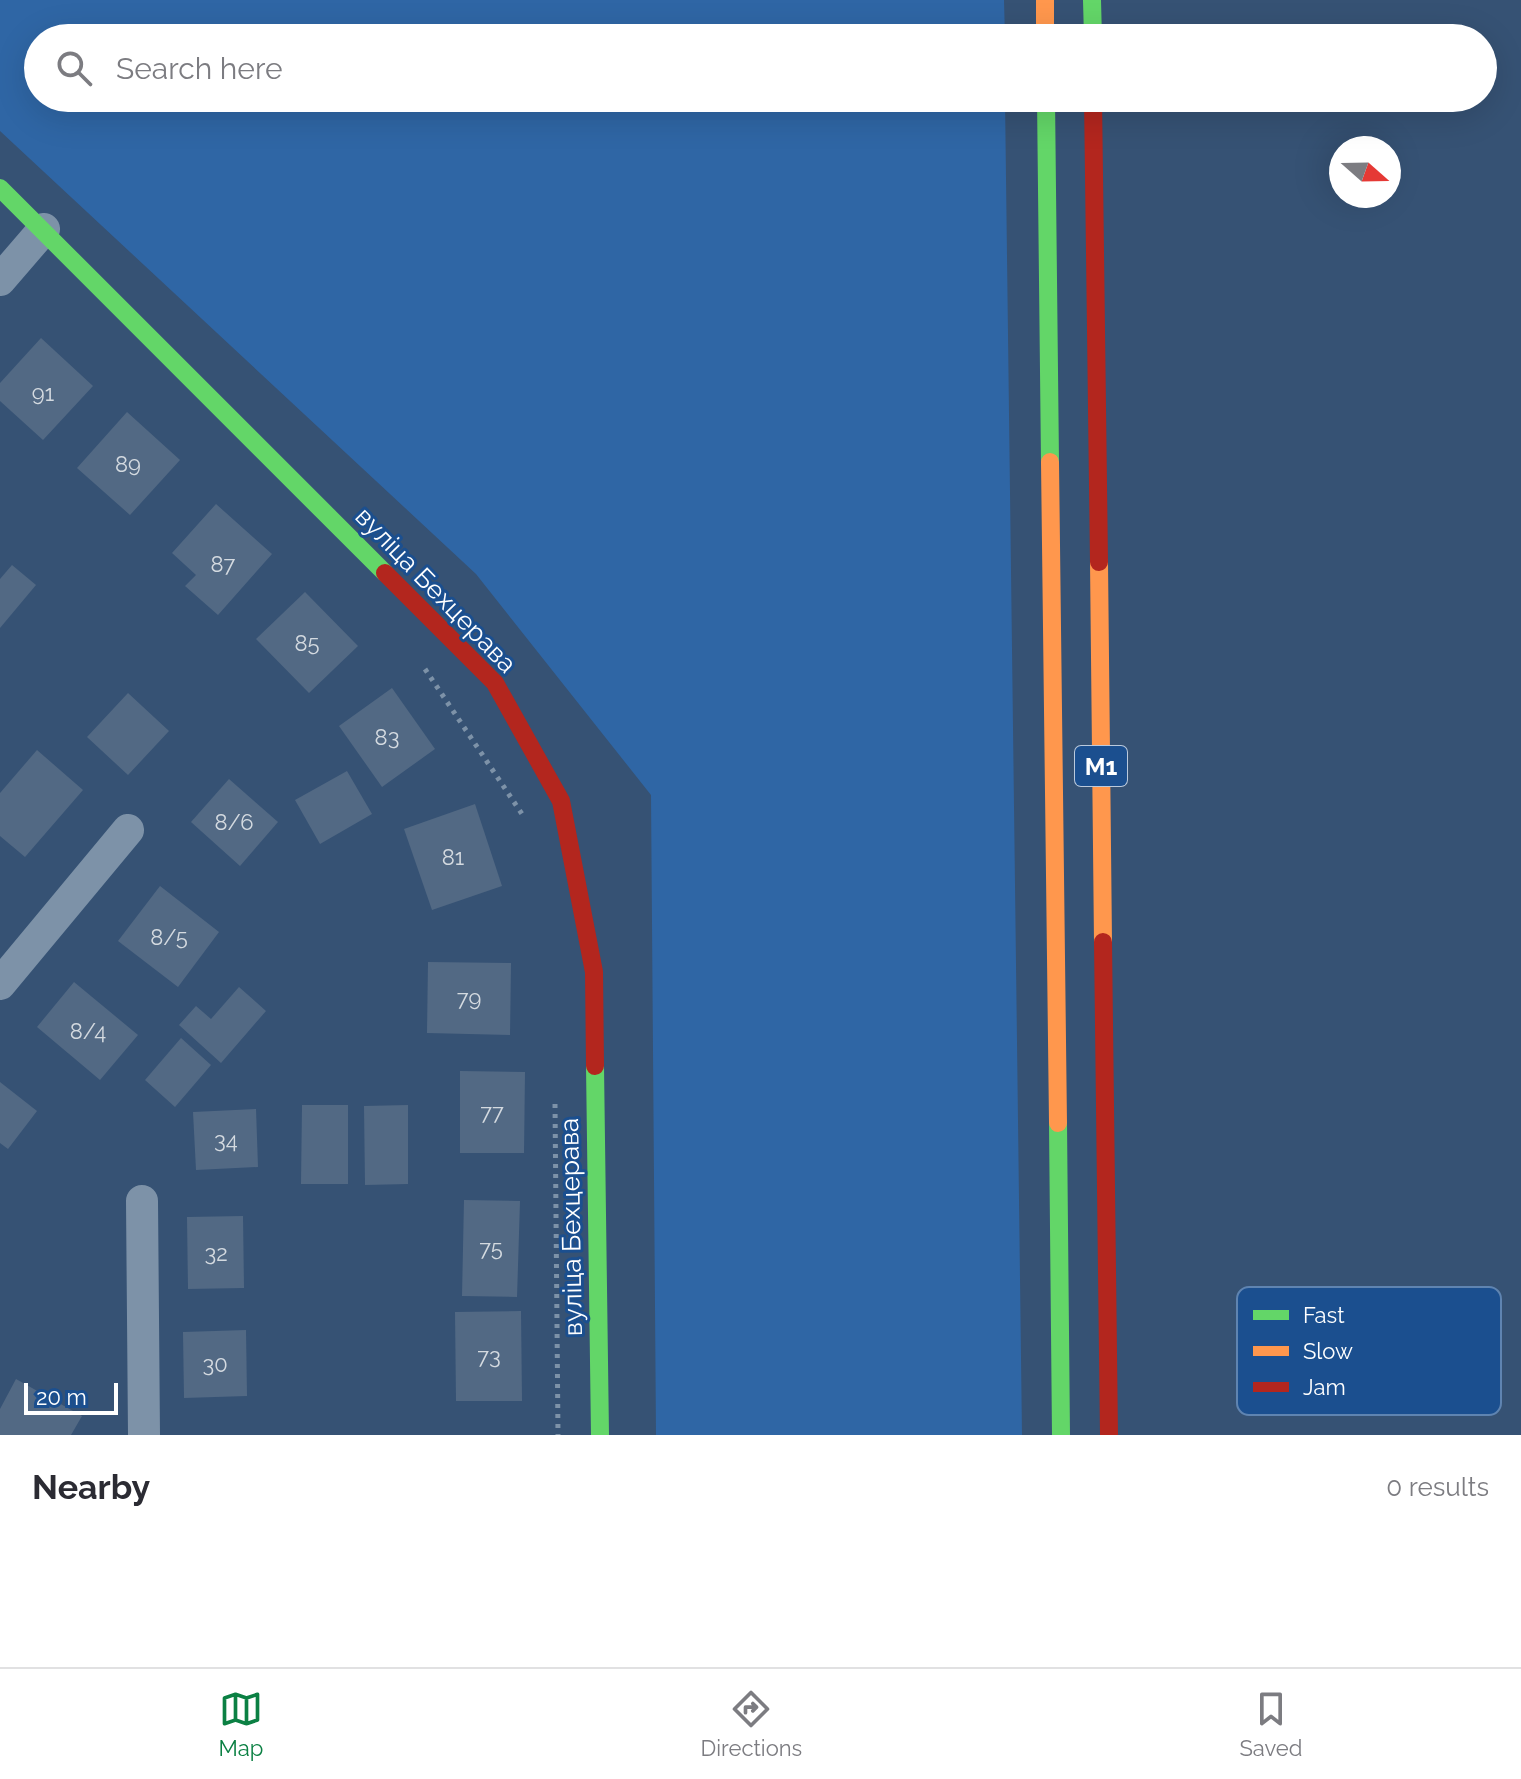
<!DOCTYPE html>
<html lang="en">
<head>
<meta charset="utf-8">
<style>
	body { margin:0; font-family:Raleway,sans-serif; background:#f7f7f7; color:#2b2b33 }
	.compass { position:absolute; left:1329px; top:136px; width:72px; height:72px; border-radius:50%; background:#fff; box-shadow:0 8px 32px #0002; rotate:110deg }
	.scale { position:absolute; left:24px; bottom:20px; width:94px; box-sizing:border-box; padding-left:8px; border:4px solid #fff; border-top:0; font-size:22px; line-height:28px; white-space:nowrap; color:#fff; -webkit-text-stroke:6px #1b4f8f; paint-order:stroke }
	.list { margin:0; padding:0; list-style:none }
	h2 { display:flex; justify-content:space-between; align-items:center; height:104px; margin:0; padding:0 32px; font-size:34px }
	h2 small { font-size:26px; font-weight:400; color:#7c7c81 }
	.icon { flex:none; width:44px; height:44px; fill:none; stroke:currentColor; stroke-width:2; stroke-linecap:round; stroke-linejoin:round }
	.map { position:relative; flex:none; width:1521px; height:1435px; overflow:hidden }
	.search { position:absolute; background:#fff; box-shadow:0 8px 32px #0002; left:24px; right:24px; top:24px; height:88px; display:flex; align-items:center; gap:20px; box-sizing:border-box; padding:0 28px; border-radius:44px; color:#7c7c81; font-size:30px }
	.sheet { height:232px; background:#fff }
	nav { display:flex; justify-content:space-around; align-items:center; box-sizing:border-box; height:112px; border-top:2px solid #e1e1e2; background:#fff; font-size:22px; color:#7c7c81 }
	nav a { display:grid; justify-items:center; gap:4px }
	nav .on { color:#0b8043 }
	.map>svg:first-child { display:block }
	.green { fill:#2f66a5 }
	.building { fill:#526984 }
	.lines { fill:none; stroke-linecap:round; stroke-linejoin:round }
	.path { stroke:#7d92a8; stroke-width:5; stroke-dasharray:4 6; stroke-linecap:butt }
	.street { stroke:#7d92a8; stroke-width:32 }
	.fast { stroke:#63d668; stroke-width:18 }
	.slow { stroke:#ff974d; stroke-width:18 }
	.jam { stroke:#b3261e; stroke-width:18 }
	.labels { text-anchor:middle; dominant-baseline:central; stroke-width:6; stroke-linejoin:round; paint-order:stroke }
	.number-label { font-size:22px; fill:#d4dae0 }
	.shield { fill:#1b4f8f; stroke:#bbcadd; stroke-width:2 }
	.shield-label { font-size:24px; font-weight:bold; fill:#fff }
	.street-label { font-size:26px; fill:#fff; stroke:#1b4f8f }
	.key { fill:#1b4f8f; stroke:#5f84b1; stroke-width:2 }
	.key-label { font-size:22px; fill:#fff }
</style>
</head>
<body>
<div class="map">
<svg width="1521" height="1435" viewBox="0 0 1521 1435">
	<rect width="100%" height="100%" fill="#365274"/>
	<path class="green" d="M0 0H1004L1005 38H38V98H1005L1022 1435H656L651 795 476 574 0 131Z"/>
	<g class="building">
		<path d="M41 338 93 386 43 440 0 401V383Z"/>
		<path d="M127 412 180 460 130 515 77 468Z"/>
		<path d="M216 504 272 554 218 615 185 586 196 575 172 553Z"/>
		<path d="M12 565 36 585 0 628V579Z"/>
		<path d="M305 592 358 646 309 693 256 639Z"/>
		<path d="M392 688 435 749 382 787 339 726Z"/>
		<path d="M128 693 169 731 128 775 87 737Z"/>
		<path d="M37 750 83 790 25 857 0 836V793Z"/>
		<path d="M347 771 372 814 320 844 295 800Z"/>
		<path d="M229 779 278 822 240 866 191 822Z"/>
		<path d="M475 804 502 886 432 910 404 829Z"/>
		<path d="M160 886 219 932 178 987 118 941Z"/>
		<path d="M428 962 511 963 510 1035 427 1033Z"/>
		<path d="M74 982 138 1035 100 1080 37 1027Z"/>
		<path d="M239 987 266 1011 221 1063 179 1025 196 1006 211 1019Z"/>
		<path d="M181 1038 211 1065 175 1107 145 1080Z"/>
		<path d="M460 1071 525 1072 524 1153H460Z"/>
		<path d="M0 1082 37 1111 8 1149 0 1143Z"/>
		<path d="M302 1105H348V1184H301Z"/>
		<path d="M408 1105V1184L365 1185 364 1106Z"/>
		<path d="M256 1109 258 1167 196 1170 193 1112Z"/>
		<path d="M464 1200 520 1201 517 1297 462 1296Z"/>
		<path d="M243 1216 244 1288 188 1289 187 1217Z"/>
		<path d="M521 1311 522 1401H456L455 1312Z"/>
		<path d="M246 1330 247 1396 184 1398 183 1332Z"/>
		<path d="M16 1379 82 1416 71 1435H0V1409Z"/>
	</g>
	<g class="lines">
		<g class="path">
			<path d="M425 669 522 814"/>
			<path d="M555 1104 558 1435"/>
		</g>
		<g class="street">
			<path d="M0 280 44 229"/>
			<path d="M0 984 128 830"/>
			<path d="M142 1201 144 1435"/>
		</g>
		<g class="fast">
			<path d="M1092 0 1093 38"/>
			<path d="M1046 98 1050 462"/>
			<path d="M0 188 385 573"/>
			<path d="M595 1066 600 1435"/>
			<path d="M1058 1123 1061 1435"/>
		</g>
		<g class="slow">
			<path d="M1045 0V38"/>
			<path d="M1050 462 1058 1123"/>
			<path d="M1099 562 1103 942"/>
		</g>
		<g class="jam">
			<path d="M1093 98 1099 562"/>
			<path d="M385 573 495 683 561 801 594 972 595 1066"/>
			<path d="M1103 942 1109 1435"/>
		</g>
	</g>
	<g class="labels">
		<g class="number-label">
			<text x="43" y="393">91</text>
			<text x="128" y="464">89</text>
			<text x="223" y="564">87</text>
			<text x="307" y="643">85</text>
			<text x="387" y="737">83</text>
			<text x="234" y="822">8/6</text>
			<text x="453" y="857">81</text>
			<text x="169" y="937">8/5</text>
			<text x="469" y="998">79</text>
			<text x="88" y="1031">8/4</text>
			<text x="492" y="1112">77</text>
			<text x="226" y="1140">34</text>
			<text x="491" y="1248">75</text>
			<text x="216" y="1253">32</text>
			<text x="489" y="1356">73</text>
			<text x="215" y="1364">30</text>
		</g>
		<rect class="shield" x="1075" y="746" width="52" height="40" rx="6"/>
		<g class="shield-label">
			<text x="1101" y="766">М1</text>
		</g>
		<g class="street-label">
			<text transform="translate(436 590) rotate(46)">вуліца Бехцерава</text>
			<text transform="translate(571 1227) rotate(-91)">вуліца Бехцерава</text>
		</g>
	</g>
	<rect x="1237" y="1287" width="264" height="128" rx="12" class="key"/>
	<rect x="1253" y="1310" width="36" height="10" fill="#63d668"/>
	<rect x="1253" y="1346" width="36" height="10" fill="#ff974d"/>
	<rect x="1253" y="1382" width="36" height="10" fill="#b3261e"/>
	<g class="key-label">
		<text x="1303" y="1323">Fast</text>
		<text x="1303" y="1359">Slow</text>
		<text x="1303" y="1395">Jam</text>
	</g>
</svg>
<svg class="compass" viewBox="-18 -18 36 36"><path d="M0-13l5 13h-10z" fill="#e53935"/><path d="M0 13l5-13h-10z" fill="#7c7c81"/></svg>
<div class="scale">20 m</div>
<div class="search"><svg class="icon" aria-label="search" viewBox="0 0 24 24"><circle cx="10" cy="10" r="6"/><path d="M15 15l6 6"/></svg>Search here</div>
</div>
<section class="sheet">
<h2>Nearby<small>0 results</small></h2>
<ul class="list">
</ul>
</section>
<nav>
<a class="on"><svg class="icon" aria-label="map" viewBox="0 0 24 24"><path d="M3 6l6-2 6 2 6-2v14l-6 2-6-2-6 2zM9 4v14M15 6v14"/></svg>Map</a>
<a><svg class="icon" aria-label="directions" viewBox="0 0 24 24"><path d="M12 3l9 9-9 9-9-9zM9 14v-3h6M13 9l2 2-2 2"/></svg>Directions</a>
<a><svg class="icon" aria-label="saved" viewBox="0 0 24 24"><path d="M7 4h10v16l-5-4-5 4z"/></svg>Saved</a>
</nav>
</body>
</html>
